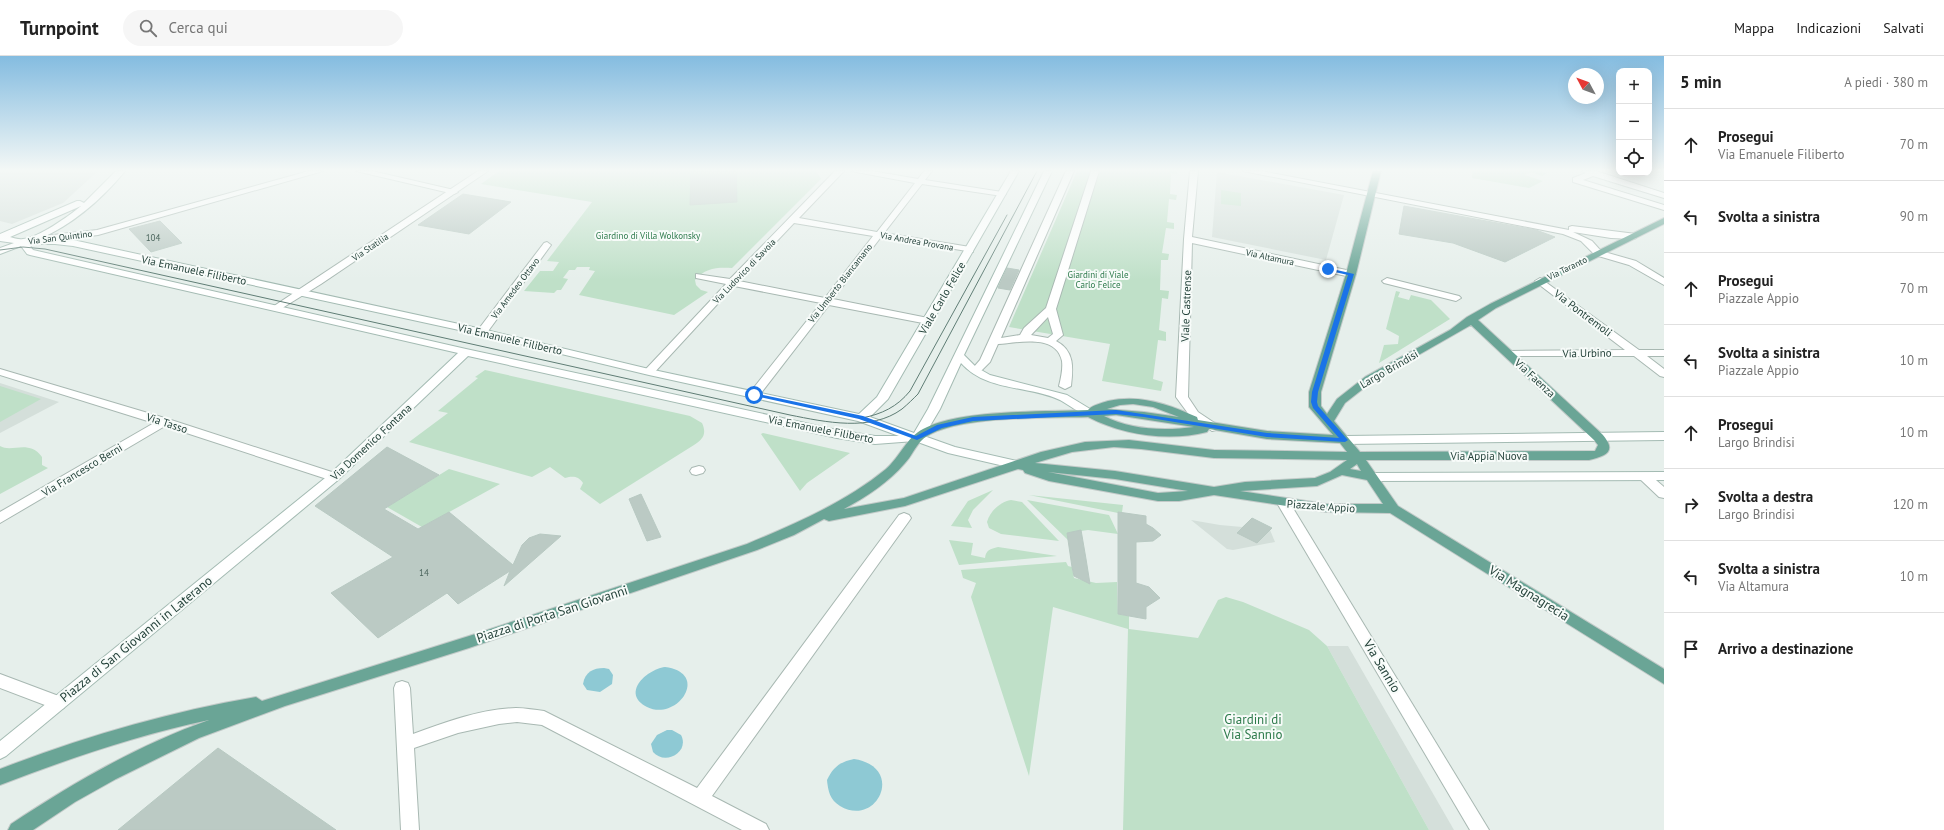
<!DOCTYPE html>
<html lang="it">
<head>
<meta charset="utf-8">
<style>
	body { margin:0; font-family:"PT Sans",sans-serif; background:#f6f6f6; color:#222 }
	.controls { position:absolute; right:12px; top:12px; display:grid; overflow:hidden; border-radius:8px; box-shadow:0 4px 16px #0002 }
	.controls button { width:36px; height:36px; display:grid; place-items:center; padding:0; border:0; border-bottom:1px solid #e0e0e0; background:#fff; color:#222; font:20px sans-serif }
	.compass { position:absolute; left:1568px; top:12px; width:36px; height:36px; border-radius:50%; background:#fff; box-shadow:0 4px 16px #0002; rotate:311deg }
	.stop { position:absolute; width:12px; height:12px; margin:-9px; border:3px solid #1a73e8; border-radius:50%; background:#fff }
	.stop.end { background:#1a73e8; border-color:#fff; box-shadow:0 1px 4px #0008 }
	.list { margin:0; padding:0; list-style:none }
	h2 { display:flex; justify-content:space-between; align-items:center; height:52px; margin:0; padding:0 16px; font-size:17px }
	h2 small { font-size:13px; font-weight:400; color:#767676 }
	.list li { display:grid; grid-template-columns:26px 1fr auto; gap:12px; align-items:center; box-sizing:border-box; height:72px; padding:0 16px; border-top:1px solid #e0e0e0 }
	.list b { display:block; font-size:15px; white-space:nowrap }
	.list p { margin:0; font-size:13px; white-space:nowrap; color:#767676 }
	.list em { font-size:13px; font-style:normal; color:#767676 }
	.icon { flex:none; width:22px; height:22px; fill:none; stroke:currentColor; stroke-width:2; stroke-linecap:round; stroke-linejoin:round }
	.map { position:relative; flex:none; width:1664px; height:774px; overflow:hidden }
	header { display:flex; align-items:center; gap:24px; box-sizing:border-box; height:56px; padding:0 20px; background:#fff; border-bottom:1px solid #e0e0e0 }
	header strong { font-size:19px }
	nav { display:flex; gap:22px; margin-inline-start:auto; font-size:14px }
	.search { width:280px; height:36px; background:#f6f6f6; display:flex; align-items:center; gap:10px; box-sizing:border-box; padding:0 14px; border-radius:22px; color:#767676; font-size:15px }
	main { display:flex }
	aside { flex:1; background:#fff }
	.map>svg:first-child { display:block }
	.built { fill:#d4dfda }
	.green { fill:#bfe0c8 }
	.water { fill:#8ec9d4 }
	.building { fill:#bbcac4; stroke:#b8c9c2 }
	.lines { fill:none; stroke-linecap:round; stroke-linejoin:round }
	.pedestrian-casing { stroke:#a8b8b2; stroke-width:2 }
	.minor-casing { stroke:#a8b8b2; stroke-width:2 }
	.tertiary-casing { stroke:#a8b8b2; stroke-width:2 }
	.secondary-casing { stroke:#a4bbb3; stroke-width:2 }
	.primary-casing { stroke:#c2cac8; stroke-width:2 }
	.pedestrian { fill:#fff; fill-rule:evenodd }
	.minor { fill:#fff; fill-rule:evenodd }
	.tertiary { fill:#fff; fill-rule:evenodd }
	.secondary { fill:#fff; fill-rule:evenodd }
	.primary { fill:#6aa596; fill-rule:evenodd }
	.tram { stroke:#5f7d75; stroke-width:1 }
	.route { fill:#1a73e8 }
	.labels { text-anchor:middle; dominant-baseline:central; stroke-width:4; stroke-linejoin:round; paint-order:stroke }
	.far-park-label { font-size:9px; fill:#2d7a4b; stroke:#f7fbf9 }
	.far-street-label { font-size:9px; fill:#24423a; stroke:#f7fbf9 }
	.number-label { font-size:9px; fill:#4a645c }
	.street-label { font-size:11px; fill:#24423a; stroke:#f7fbf9 }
	.near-street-label { font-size:13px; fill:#24423a; stroke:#f7fbf9 }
	.near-park-label { font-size:13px; fill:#2d7a4b; stroke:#f7fbf9 }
</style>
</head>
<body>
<header>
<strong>Turnpoint</strong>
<div class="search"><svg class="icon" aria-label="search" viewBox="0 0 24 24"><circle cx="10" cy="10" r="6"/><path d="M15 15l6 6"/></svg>Cerca qui</div>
<nav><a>Mappa</a><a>Indicazioni</a><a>Salvati</a></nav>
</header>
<main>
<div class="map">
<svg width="1664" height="774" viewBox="0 0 1664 774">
	<rect width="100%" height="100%" fill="#e6efeb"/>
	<g class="built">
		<path d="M0 115H98L63 147 12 168 0 165Z"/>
		<path d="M1217 116 1344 139 1326 204 1212 181Z"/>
		<path d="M0 327 59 346 0 377Z"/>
		<path d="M1252 462 1272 472 1270 474 1275 486 1233 494 1227 493 1191 464 1220 469 1242 471Z"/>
		<path d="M1327 590H1348L1454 774H1429Z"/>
	</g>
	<g class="green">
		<path d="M499 115H816L821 123 732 212C717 211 705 212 695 224L696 229 701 234 708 236 674 259 579 239 595 215 589 214 590 211H577L575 214H569L563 222 568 223 561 234H557L554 237 524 235 540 215H553L559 206 547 205 592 146 481 128Z"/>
		<path d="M1077 115H1177V118L1171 117 1170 138 1177 139 1176 144 1169 143 1167 166 1174 167V173L1166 172 1162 197 1169 198 1168 204H1161L1160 234 1169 235 1168 243 1162 242 1159 274 1166 276V285L1158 284 1153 323 1163 326 1161 335 1102 325 1110 288 1009 271Z"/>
		<path d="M1472 115H1541L1547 117 1542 120 1531 116 1525 119 1543 125 1529 132 1472 122Z"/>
		<path d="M1221 134 1241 137V150L1221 148Z"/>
		<path d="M1396 235 1400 236 1398 241 1409 244 1411 239 1431 244 1450 263 1379 307 1384 289 1398 288 1399 280 1386 273Z"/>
		<path d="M485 314 690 360 702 367C707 378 703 383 694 389L600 448 580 433 583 427C578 420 573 420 565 422L550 411 532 421 409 386 448 357 438 355 478 322 475 321Z"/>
		<path d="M0 330 41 343 0 366Z"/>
		<path d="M763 377 850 397 807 427 800 435 761 378Z"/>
		<path d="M0 390C12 397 29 383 42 401V409L48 412 0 438Z"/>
		<path d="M449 413 500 428 422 471 387 451Z"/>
		<path d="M993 434 973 454 968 464 972 472 951 470 968 445Z"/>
		<path d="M1029 439 1123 449 1122 456 1118 457Z"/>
		<path d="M1011 444 1022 446 1059 485 1001 478 989 472 987 466C990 455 1000 446 1011 444Z"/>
		<path d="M1027 444 1109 459 1118 478 1088 474 1067 477 1069 485Z"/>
		<path d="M949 484 973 487 971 499 985 502C986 494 990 493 998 491L1057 500 959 509Z"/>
		<path d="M1066 506 1068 510 1072 511 1074 522 1096 527 1117 526 1118 558 1129 560V573L1198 582 1218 544 1226 541 1243 546 1309 574 1327 590 1429 774H1123L1128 573 1053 551 1029 720 971 541 976 527 963 522 961 514Z"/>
	</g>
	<g class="water">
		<path d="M665 611C711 617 677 666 647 651 621 638 645 614 665 611Z"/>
		<path d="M604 612 609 613 613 619 612 628 600 636 587 634 583 628C585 616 593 612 604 612Z"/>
		<path d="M667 674H672L681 679C690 696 665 710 653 696L651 688 657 679Z"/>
		<path d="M854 703C906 711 877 772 840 750 830 744 828 735 827 724 833 711 840 706 854 703Z"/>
	</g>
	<g class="building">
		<path d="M691 115H736L737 146 690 149Z"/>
		<path d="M463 138 511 146 469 178 418 169Z"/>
		<path d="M1404 150 1536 174 1555 181 1505 206 1453 187 1399 178Z"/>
		<path d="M160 165 182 187 151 196 129 173Z"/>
		<path d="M1007 212 1019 214 1010 234 998 232Z"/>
		<path d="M387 391 439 419 384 453 418 473 449 456 513 509 522 489 529 482 540 478 561 480 504 530 510 515 458 548 447 537 378 582 331 537 393 501 315 450Z"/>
		<path d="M641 438 661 481 647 485 629 443Z"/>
		<path d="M1118 456 1146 460V468L1153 472 1161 479 1153 485 1136 486V527L1149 531 1160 542 1146 551V563L1118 558Z"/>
		<path d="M1252 462 1272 472 1257 487 1237 477Z"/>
		<path d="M1081 474 1086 503 1090 528 1074 520 1072 511 1067 477Z"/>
		<path d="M218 692 336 774H118Z"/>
	</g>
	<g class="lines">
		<defs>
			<g id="pedestrian">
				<path d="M1066 115H1074L1001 282 1020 279 1024 272 1046 252 1091 115H1099L1056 253 1063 279 1056 285C1075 295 1073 312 1071 330L1065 333 1059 330C1061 322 1063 313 1062 305 1056 277 1017 287 998 288L990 306 982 314H974L973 312 980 304ZM1048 261 1053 278 1048 282 1031 279Z"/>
				<path d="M1387 222 1459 240 1461 242 1456 245 1384 227 1382 225Z"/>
				<path d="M699 410 703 411 705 414 703 417 696 419 692 418 690 415 692 412Z"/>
				<path d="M904 457 909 459 911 462 909 465 712 740 766 768 769 774H742L542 669 517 666 499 668 458 677 414 692 419 774H401L394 632 396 627 402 625 408 627 410 632 413 678C446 666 481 653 516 652 525 652 535 654 544 655L697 732 899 459Z"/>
			</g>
			<g id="minor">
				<path d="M309 115H323L98 179 27 188 23 185 27 182 97 174Z"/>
				<path d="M356 115H372L454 134 458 136 454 138Z"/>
				<path d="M835 115H844L799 162 877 176 915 127 851 115H872L918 123 924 115H932L925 124 1002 136 1006 138 1002 140 922 128 884 177 970 191 973 192V196L881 181 833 243 928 262 933 265 932 267 928 268 829 249 758 341 754 342 748 339 821 247 734 230 653 318H645L644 316 645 314 726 228 696 222V218L730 223ZM794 167 873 180 825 242 739 225Z"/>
				<path d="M1190 115H1198L1192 181 1351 215 1356 218 1351 221 1192 187 1188 341 1198 356 1216 368 1218 371 1216 374 1212 375 1190 360 1176 341 1184 183Z"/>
				<path d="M1243 115H1261L1569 174V171L1572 170 1636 178V182L1633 183 1611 182 1573 176 1592 185 1601 195 1636 205 1664 222V229L1629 209 1595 199 1581 185 1563 178Z"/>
				<path d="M1582 115H1596L1664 137V142L1593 120 1583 124 1664 149V154L1573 126V122L1586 117Z"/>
				<path d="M547 186 551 189 486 278H478L477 276 478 274 544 187Z"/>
				<path d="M1540 222 1639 294H1664V300H1647L1664 313V321L1660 320 1634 300H1505L1504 298 1509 295 1625 294 1537 227 1535 225Z"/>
				<path d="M0 313 168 363 338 418 340 421 338 424H330L165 370 0 467V456L154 367 0 319Z"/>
				<path d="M1645 417 1649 418 1664 431V442L1659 441 1641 424 1639 421 1641 418Z"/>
				<path d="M1283 443 1288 444 1489 774H1470L1277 447 1278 444Z"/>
				<path d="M0 618 64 642 66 647 64 652 58 654 0 632Z"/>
			</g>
			<path id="tertiary" d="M478 115H488L321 228 279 254H273L271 252Z"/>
			<g id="secondary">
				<path d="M116 115H125C102 143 72 169 39 183L73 184 482 273 649 313 859 358 877 341 1011 115H1019L888 343 870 361 914 377 928 353 1044 115H1052L964 299 976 311 990 319 1067 339 1095 356 1093 358C1082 361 1070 349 1060 344 1028 329 987 336 961 307L940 353 924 380 955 391 1021 406 1023 409 1021 412 1017 413 948 397 915 385 875 388 837 382 468 300 338 424 6 700 0 703V685L330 418 458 297 30 199 27 198 21 190 0 198V192L14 187 0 185V178L77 145H80L84 147ZM81 150C69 160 38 182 23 183 19 184 14 182 10 181ZM29 188H55L73 190 482 279 649 319 858 365 899 380H875L837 374 466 293 33 194Z"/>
				<path d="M1664 376V384L1345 388 1339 384 1345 380Z"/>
				<path d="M1664 416V424L1372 425 1368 424 1366 421 1368 418 1372 417Z"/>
			</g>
			<path id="primary" d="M1373 115H1381L1356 218 1321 336V350L1327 358 1337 343 1365 321 1450 274 1467 261 1490 248 1664 162V168L1496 252 1478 264 1602 378C1617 395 1607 400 1589 404H1366L1398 450 1664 613V628L1390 457 1326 456 1214 439 1179 445H1158L1049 425 1025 417 1023 414 1018 413 905 450 829 465 824 463 794 479 757 494 469 592 285 650 199 682 116 723 75 746 33 774H8L11 768C73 727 138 689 209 664 137 679 68 703 0 729V713C83 681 168 656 256 641L262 645 469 580 747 488C795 468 846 446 886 413 900 401 906 382 923 373 961 353 1044 356 1088 354 1092 349 1102 347 1108 345 1140 338 1168 348 1197 361L1198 364 1267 375 1333 379 1309 351V336L1346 218ZM1471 269 1594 384 1598 389 1595 395 1360 396 1334 365 1345 347 1373 325ZM1133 348 1153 351 1179 361 1144 356 1107 353 1120 349ZM1116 359 1194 371C1165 375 1130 374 1104 360ZM1088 361C1123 379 1168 386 1207 376L1209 373 1267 383 1340 387 1347 396 1214 394 1129 384 1085 386 1041 396 904 442 844 453C866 441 889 426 905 407 911 401 915 391 921 385 946 359 1051 362 1088 361ZM1114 391 1141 393 1214 402 1347 404 1330 416 1315 422 1245 426 1214 431 1115 415 1035 407 1072 396ZM1357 408 1361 415 1350 413ZM1048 416 1115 423 1188 435 1158 437ZM1342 419 1367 424 1383 448H1326L1240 435 1317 430Z"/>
		</defs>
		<use href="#pedestrian" class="pedestrian-casing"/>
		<use href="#minor" class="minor-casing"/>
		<use href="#tertiary" class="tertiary-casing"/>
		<use href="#secondary" class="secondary-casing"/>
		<use href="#primary" class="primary-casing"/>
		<use href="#pedestrian" class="pedestrian"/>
		<use href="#minor" class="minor"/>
		<use href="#tertiary" class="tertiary"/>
		<use href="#secondary" class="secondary"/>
		<use href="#primary" class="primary"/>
		<g class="tram">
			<path d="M0 194 23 191 45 193 790 359C825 366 871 376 902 353 908 348 913 343 918 338L1037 115"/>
			<path d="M862 362C882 358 897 351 910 335L1007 159"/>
		</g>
	</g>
	<linearGradient id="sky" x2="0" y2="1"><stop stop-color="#84bce0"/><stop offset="0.51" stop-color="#f4f8f6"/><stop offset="1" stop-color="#f4f8f6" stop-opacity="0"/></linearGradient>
	<rect width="1664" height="224" fill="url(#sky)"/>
	<path class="route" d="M1328 212 1354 218 1318 336 1317 346 1318 350 1347 383 1348 384 1345 386 1267 381 1144 361 1116 358 973 365 942 372 917 384 859 363 751 339 754 337 863 360 916 380 937 369 973 361 1116 354 1267 377 1339 382 1313 352 1311 346 1312 336 1348 219 1326 214Z"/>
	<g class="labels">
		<g class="far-park-label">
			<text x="648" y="179">Giardino di Villa Wolkonsky</text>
			<text x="1098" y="218">Giardini di Viale<tspan x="1098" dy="10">Carlo Felice</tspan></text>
		</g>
		<g class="far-street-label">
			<text transform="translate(60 181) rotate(-7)">Via San Quintino</text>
			<text transform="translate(917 185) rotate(10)">Via Andrea Provana</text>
			<text transform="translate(370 191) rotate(-34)">Via Statilia</text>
			<text transform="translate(1270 201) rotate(12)">Via Altamura</text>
			<text transform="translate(1567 212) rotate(-26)">Via Taranto</text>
			<text transform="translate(744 215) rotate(-46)">Via Ludovico di Savoia</text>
			<text transform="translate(840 227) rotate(-52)">Via Umberto Biancamano</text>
			<text transform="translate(515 232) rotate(-53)">Via Amedeo Ottavo</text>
		</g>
		<g class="number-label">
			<text x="153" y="181">104</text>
			<text x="424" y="516">14</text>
		</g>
		<g class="street-label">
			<text transform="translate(194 214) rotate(12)">Via Emanuele Filiberto</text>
			<text transform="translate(942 242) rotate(-60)">Viale Carlo Felice</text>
			<text transform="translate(1186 250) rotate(-88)">Viale Castrense</text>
			<text transform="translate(1583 257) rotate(37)">Via Pontremoli</text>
			<text transform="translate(510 283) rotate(13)">Via Emanuele Filiberto</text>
			<text transform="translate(1587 297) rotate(-1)">Via Urbino</text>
			<text transform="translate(1389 313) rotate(-30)">Largo Brindisi</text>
			<text transform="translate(1535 322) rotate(43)">Via Faenza</text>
			<text transform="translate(167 367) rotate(18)">Via Tasso</text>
			<text transform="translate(821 373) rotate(11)">Via Emanuele Filiberto</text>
			<text transform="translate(371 386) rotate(-43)">Via Domenico Fontana</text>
			<text x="1489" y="400">Via Appia Nuova</text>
			<text transform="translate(82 414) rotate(-31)">Via Francesco Berni</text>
			<text transform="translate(1321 450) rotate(4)">Piazzale Appio</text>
		</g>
		<g class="near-street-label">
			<text transform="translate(1529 537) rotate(32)">Via Magnagrecia</text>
			<text transform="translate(552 558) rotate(-18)">Piazza di Porta San Giovanni</text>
			<text transform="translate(136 583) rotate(-39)">Piazza di San Giovanni in Laterano</text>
			<text transform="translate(1382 610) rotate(59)">Via Sannio</text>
		</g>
		<g class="near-park-label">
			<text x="1253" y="663">Giardini di<tspan x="1253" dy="15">Via Sannio</tspan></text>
		</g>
	</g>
</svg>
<div class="controls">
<button>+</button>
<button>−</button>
<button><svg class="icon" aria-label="locate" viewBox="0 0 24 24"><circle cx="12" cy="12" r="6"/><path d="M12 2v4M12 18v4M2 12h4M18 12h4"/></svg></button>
</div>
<svg class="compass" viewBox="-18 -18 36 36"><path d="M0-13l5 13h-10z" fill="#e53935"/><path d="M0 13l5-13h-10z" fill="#767676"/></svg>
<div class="stop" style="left:754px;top:339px"></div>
<div class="stop end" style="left:1328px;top:213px"></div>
</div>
<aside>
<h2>5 min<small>A piedi · 380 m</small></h2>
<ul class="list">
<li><svg class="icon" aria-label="ahead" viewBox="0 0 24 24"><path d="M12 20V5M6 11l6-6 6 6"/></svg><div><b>Prosegui</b><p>Via Emanuele Filiberto</p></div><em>70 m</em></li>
<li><svg class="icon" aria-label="left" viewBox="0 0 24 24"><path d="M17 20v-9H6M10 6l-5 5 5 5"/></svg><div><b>Svolta a sinistra</b></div><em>90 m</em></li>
<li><svg class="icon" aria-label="ahead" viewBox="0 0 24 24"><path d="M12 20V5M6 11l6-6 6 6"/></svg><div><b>Prosegui</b><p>Piazzale Appio</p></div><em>70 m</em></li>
<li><svg class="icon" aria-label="left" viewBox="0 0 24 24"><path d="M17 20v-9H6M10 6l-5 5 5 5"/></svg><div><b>Svolta a sinistra</b><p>Piazzale Appio</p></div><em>10 m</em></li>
<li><svg class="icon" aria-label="ahead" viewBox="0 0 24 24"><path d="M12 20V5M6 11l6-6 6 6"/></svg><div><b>Prosegui</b><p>Largo Brindisi</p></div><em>10 m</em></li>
<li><svg class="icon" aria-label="right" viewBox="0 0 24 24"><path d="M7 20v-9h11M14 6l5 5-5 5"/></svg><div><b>Svolta a destra</b><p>Largo Brindisi</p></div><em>120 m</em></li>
<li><svg class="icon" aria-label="left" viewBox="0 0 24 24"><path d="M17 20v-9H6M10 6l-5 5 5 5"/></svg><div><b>Svolta a sinistra</b><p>Via Altamura</p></div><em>10 m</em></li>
<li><svg class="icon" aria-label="arrive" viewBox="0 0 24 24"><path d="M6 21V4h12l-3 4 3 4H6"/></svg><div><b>Arrivo a destinazione</b></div></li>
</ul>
</aside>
</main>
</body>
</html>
